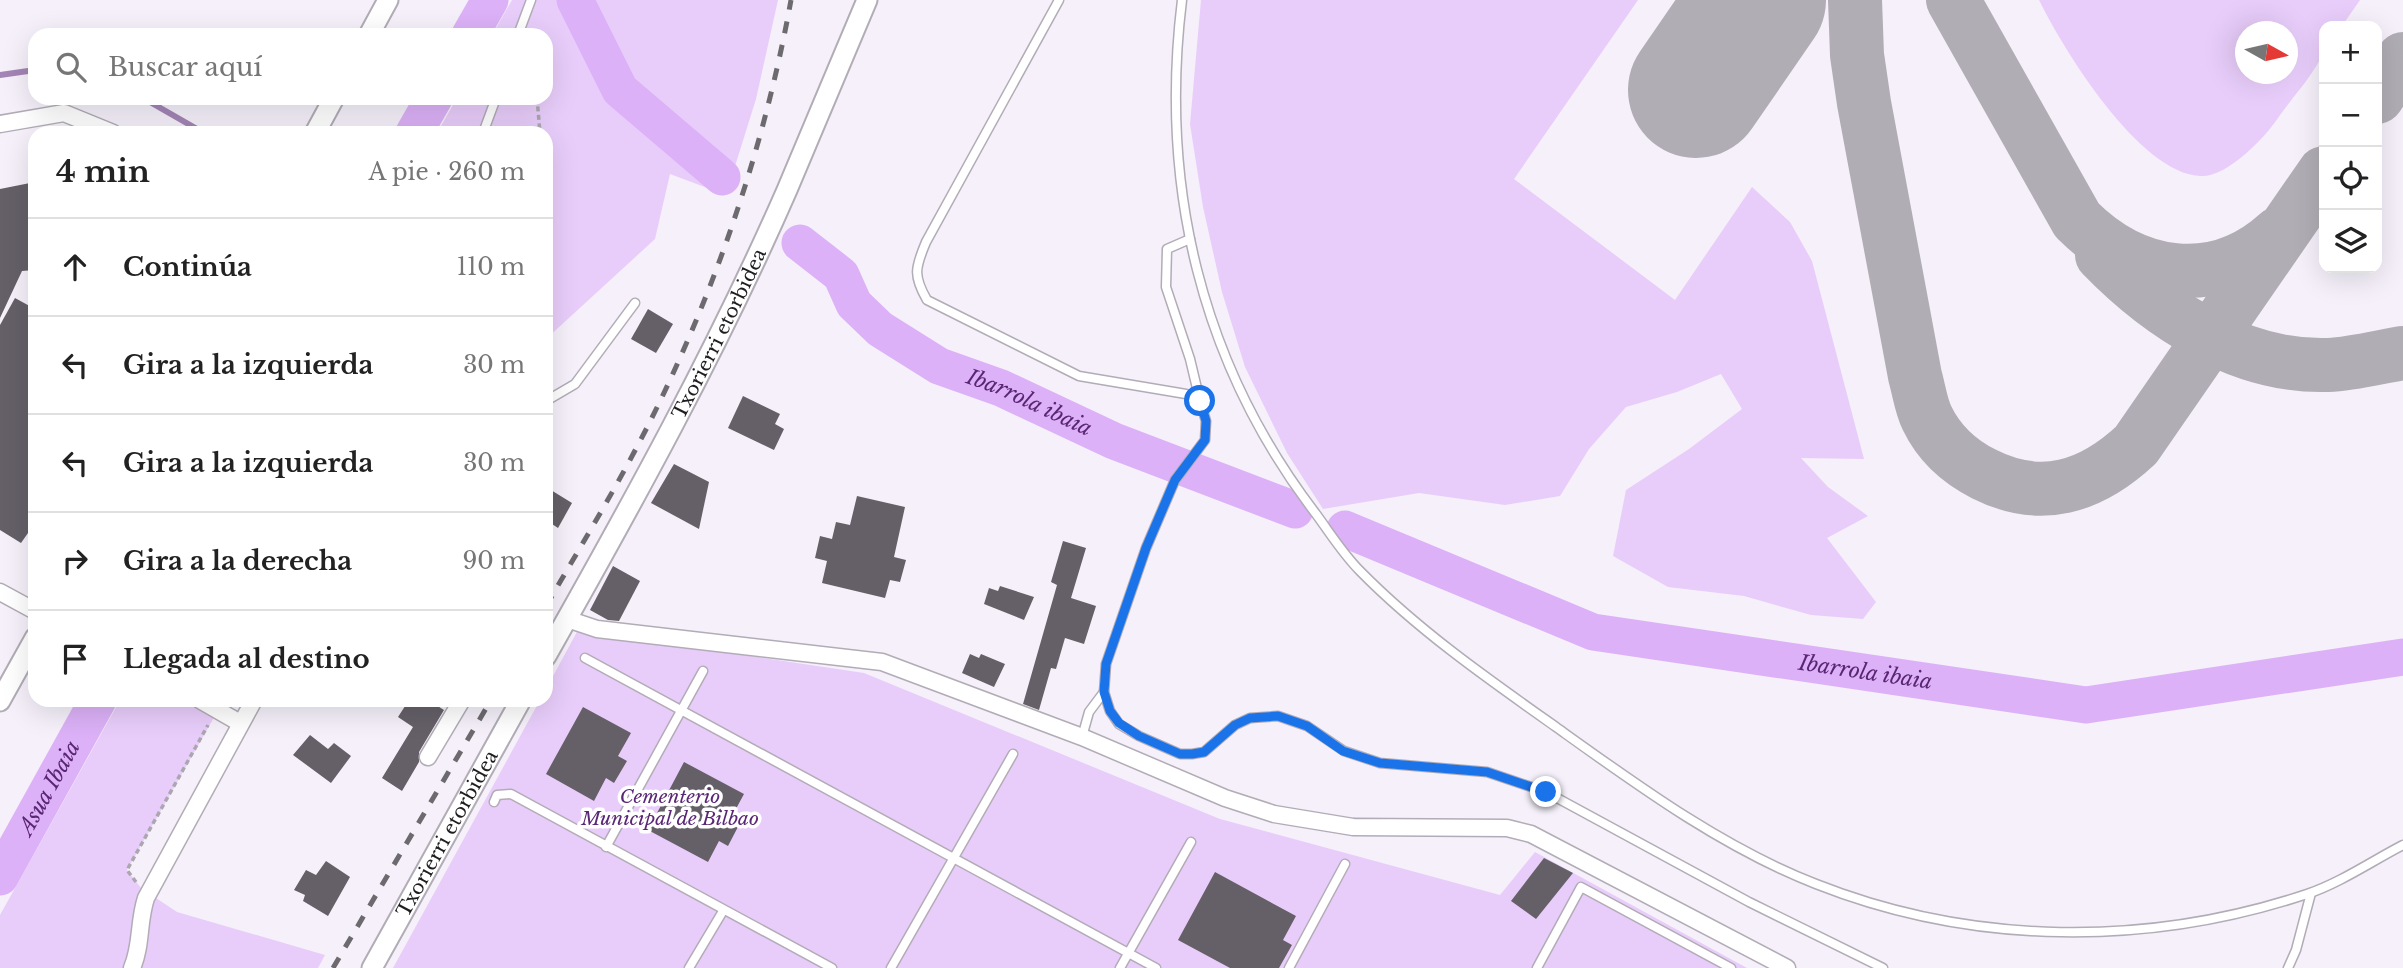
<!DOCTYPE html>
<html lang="es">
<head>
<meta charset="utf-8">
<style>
	body { margin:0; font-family:"Libre Baskerville",serif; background:#f6f6f6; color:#222 }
	.controls { position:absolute; right:21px; top:21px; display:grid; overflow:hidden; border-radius:14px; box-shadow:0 7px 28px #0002 }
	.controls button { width:63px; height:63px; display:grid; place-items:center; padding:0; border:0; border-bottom:2px solid #e0e0e0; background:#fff; color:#222; font:35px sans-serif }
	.compass { position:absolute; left:2235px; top:21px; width:63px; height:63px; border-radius:50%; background:#fff; box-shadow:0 7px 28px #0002; rotate:98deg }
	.stop { position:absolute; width:21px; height:21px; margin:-16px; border:5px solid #1a73e8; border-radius:50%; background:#fff }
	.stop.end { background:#1a73e8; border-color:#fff; box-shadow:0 2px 7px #0008 }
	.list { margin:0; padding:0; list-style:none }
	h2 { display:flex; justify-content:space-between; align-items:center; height:91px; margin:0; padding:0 28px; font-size:30px }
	h2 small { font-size:23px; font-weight:400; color:#767676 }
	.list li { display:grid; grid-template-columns:46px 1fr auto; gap:21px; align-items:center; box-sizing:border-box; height:98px; padding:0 28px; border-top:2px solid #e0e0e0 }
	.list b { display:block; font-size:26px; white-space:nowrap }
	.list em { font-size:23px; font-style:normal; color:#767676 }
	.icon { flex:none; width:38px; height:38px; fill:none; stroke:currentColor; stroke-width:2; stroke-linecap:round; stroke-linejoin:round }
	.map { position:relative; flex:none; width:2403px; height:968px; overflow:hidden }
	.search { position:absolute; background:#fff; box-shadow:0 7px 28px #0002; left:28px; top:28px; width:525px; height:77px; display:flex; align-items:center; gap:18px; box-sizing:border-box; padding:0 24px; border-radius:21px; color:#767676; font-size:26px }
	.panel { position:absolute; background:#fff; box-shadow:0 7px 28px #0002; left:28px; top:126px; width:525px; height:581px; border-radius:21px }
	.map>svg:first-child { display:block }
	.green { fill:#e8cdfa; fill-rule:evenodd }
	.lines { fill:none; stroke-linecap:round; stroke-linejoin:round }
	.stream { stroke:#a385b6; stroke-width:6 }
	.river { stroke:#dcb1f7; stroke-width:37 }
	.taxiway { stroke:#b1adb4; stroke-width:54 }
	.runway { stroke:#b1adb4; stroke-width:136 }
	.building { fill:#656068 }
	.service-casing { stroke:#b2acb6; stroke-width:11 }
	.minor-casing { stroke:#b2acb6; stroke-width:19 }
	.tertiary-casing { stroke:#b2acb6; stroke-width:23 }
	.path { stroke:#aba7af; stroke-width:3.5; stroke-dasharray:5 3.5; stroke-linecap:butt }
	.service { stroke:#fff; stroke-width:8 }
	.minor { stroke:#fff; stroke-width:16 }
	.tertiary { stroke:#fff; stroke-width:19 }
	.rail { stroke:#6d6a6f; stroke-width:5; stroke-dasharray:12 12; stroke-linecap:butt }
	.route { stroke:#1a73e8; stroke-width:9 }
	.labels { text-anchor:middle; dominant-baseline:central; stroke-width:7; stroke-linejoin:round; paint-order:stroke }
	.street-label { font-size:19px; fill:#1f1d20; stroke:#fff }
	.park-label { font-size:19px; font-style:italic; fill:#5a2676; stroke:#fff }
	.water-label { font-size:21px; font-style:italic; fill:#5a2575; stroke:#fff }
</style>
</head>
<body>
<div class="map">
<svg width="2403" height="968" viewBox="0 0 2403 968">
	<rect width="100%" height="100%" fill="#f5f0fa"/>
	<g class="green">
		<path d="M512 0H778L756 99 726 195 670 174 655 239 546 339V133H437L457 98H546V35H492Z"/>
		<path d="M1201 0H1638L1514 179 1675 300 1752 187 1790 222 1812 261 1864 459 1801 458 1828 487 1868 516 1827 538 1876 602 1863 619 1811 615 1744 596 1668 587 1613 556 1626 490 1689 449 1742 409 1721 374 1677 392 1626 407 1589 449 1560 496 1505 505 1419 493 1323 509 1287 453 1245 367 1222 292 1203 207 1190 124Z"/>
		<path d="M2039 0H2360L2342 26H2324C2324 34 2326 46 2323 53 2315 73 2291 99 2278 118 2264 139 2226 178 2200 176 2139 173 2063 49 2039 0ZM2246 32H2288V74H2246Z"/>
		<path d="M578 630 864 673 1220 819 1500 895 1535 852 1747 968H393L540 700H546V689Z"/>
		<path d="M120 700H224L127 870 141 888 177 912 325 955 318 968H0V915Z"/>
	</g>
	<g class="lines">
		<g class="stream">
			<path d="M0 75 35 70"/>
			<path d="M143 98 204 133"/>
		</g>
		<g class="river">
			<path d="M575 0 620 90 722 177"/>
			<path d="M470 35 490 0"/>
			<path d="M414 133 434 98"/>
			<path id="s1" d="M800 243 841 275 854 304 880 329 939 366 1001 388 1114 441 1295 510"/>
			<path id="s2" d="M1345 529 1593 632 2086 705 2403 657"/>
			<path id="s3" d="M0 877 98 700"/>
		</g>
		<g class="taxiway">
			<path d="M1855 0 1857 55 1864 103 1915 376C1919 390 1921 406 1927 418 1939 443 1960 462 1984 474 2041 503 2091 487 2136 445L2324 173"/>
			<path d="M1953 0 2077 220C2134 277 2214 292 2278 234"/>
			<path d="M2377 97 2403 59"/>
			<path d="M2102 255C2160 315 2241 368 2328 365 2353 364 2379 357 2403 353"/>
		</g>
		<path class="runway" d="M1696 90 1758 0"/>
	</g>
	<g class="building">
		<path d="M35 182V270L22 271 0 318V189Z"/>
		<path d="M15 298 35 309V523L21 543 0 530V325Z"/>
		<path d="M648 309 673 324 656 353 631 339Z"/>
		<path d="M743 396 780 414 775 424 784 429 774 450 728 428Z"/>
		<path d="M674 464 709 482 699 529 651 503Z"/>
		<path d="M546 487 572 503 558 528 546 520Z"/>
		<path d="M857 496 905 507 894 557 906 560 900 582 890 580 885 598 822 583 827 561 815 558 820 536 832 539 836 522 850 525Z"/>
		<path d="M1063 541 1086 548 1071 598 1096 606 1084 644 1065 638 1056 669 1051 668 1039 710 1023 704 1057 585 1051 582Z"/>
		<path d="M613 566 640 581 619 621 608 620 590 610Z"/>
		<path d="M1000 586 1034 597 1024 620 984 604 989 588 998 591Z"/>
		<path d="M970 654 979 658 981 654 1005 664 994 687 962 673Z"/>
		<path d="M409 700H428L444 710 419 752V762L402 791 382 778 413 727 398 717Z"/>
		<path d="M583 707 631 733 618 756 627 761 614 783 606 778 594 801 546 774Z"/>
		<path d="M310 735 328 749 334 743 351 756 331 783 293 755Z"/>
		<path d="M684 762 744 794 731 818 740 823 728 846 719 841 708 862 648 830Z"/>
		<path d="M1544 858 1573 873 1536 919 1511 901Z"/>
		<path d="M326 861 350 877 328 916 303 901 305 895 294 890 306 870 316 875Z"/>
		<path d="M1215 872 1296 916 1283 940 1292 945 1279 968H1230L1178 940Z"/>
	</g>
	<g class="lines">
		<defs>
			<g id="service">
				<path d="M1059 0 926 242C915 268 913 276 927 300L1079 376 1186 394 1200 401 1206 421 1205 440 1175 480 1146 548 1106 664 1104 692 1110 711 1119 724 1139 736 1180 754H1192L1204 752 1235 725 1250 718 1278 716 1307 726 1344 751 1380 763 1487 772 1546 792 1749 902 1883 968"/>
				<path d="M1182 0C1159 186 1201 364 1316 514 1330 533 1343 554 1360 571 1418 630 1488 679 1556 727 1637 785 1723 848 1816 884 1973 946 2148 947 2307 894 2340 883 2372 861 2403 845"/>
				<path d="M518 35 531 0"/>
				<path d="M483 133 496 98"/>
				<path d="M1190 239 1167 249 1166 287 1190 359 1200 401"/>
				<path d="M546 401 575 384 635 303"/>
				<path d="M585 658 1156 968"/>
				<path d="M1082 737 1089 712 1104 692"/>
				<path d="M494 802 497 795 511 794 832 968"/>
				<path d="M606 847 703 671"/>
				<path d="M689 968 723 911"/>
				<path d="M891 968 1013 754"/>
				<path d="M1120 968 1191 842"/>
				<path d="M1289 968 1345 864"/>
				<path d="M1537 968 1581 887 1731 968"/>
				<path d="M2288 968 2296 950 2311 893"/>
			</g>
			<g id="minor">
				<path d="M0 124 64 113 113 133"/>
				<path d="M0 592 35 611"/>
				<path d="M567 619 597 629 882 662 1082 737 1225 798 1274 814 1353 827 1507 828 1531 834 1787 968"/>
				<path d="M200 700 240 723"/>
				<path d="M428 757 462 700"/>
				<path d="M132 968C142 945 138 922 146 898L254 700"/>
			</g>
			<g id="tertiary">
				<path d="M369 35 388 0"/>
				<path d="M315 133 334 98"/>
				<path id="s4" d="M546 656C632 504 717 350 787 190 814 127 840 63 867 0"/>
				<path d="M0 701 35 638"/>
				<path id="s5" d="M372 968 521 700"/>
			</g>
		</defs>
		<use href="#service" class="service-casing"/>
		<use href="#minor" class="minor-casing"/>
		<use href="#tertiary" class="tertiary-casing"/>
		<g class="path">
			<path d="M537 98 540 133"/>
			<path d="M136 882 127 870 208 725"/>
		</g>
		<use href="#service" class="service"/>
		<use href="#minor" class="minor"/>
		<use href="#tertiary" class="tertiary"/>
		<g class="rail">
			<path d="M546 606C586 537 628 469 662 397 722 271 766 138 791 0"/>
			<path d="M333 968 491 700"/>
		</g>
	</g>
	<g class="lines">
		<path class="route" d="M1200 401 1206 421 1205 440 1175 480 1146 548 1106 664 1104 692 1110 711 1119 723 1139 736 1180 754H1192L1204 752 1235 725 1250 718 1278 716 1307 726 1343 751 1380 763 1487 772 1546 792"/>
	</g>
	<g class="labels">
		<g class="street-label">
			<text stroke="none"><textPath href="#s4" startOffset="366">Txorierri etorbidea</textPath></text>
			<text stroke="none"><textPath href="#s5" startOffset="154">Txorierri etorbidea</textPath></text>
		</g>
		<g class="park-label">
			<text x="670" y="796">Cementerio<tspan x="670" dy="22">Municipal de Bilbao</tspan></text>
		</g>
		<g class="water-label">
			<text stroke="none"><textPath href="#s1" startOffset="287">Ibarrola ibaia</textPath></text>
			<text stroke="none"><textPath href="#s2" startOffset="544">Ibarrola ibaia</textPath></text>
			<text stroke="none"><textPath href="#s3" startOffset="102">Asua Ibaia</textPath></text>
		</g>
	</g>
</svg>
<div class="controls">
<button>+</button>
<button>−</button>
<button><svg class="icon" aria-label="locate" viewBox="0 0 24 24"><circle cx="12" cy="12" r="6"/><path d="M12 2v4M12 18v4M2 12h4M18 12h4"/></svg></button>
<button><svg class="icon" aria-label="layers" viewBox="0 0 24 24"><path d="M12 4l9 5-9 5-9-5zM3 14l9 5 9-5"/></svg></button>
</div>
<svg class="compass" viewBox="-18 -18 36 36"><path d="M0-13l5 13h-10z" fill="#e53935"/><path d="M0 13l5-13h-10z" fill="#767676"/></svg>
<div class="stop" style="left:1200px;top:401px"></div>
<div class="stop end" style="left:1546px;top:792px"></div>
<div class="search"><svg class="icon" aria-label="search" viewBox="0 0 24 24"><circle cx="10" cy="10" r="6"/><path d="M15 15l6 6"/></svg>Buscar aquí</div>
<section class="panel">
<h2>4 min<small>A pie · 260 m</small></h2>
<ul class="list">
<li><svg class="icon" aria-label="ahead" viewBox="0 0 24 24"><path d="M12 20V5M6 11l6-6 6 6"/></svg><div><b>Continúa</b></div><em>110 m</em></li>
<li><svg class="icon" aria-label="left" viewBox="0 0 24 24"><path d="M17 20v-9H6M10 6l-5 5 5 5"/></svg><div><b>Gira a la izquierda</b></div><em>30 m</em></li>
<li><svg class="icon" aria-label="left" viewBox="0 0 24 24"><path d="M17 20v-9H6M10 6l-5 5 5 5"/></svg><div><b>Gira a la izquierda</b></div><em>30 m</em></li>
<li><svg class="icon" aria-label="right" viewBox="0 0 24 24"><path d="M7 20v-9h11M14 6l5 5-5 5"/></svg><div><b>Gira a la derecha</b></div><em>90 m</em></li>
<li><svg class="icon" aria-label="arrive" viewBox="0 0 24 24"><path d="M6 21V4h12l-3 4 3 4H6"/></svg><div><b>Llegada al destino</b></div></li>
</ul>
</section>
</div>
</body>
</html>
